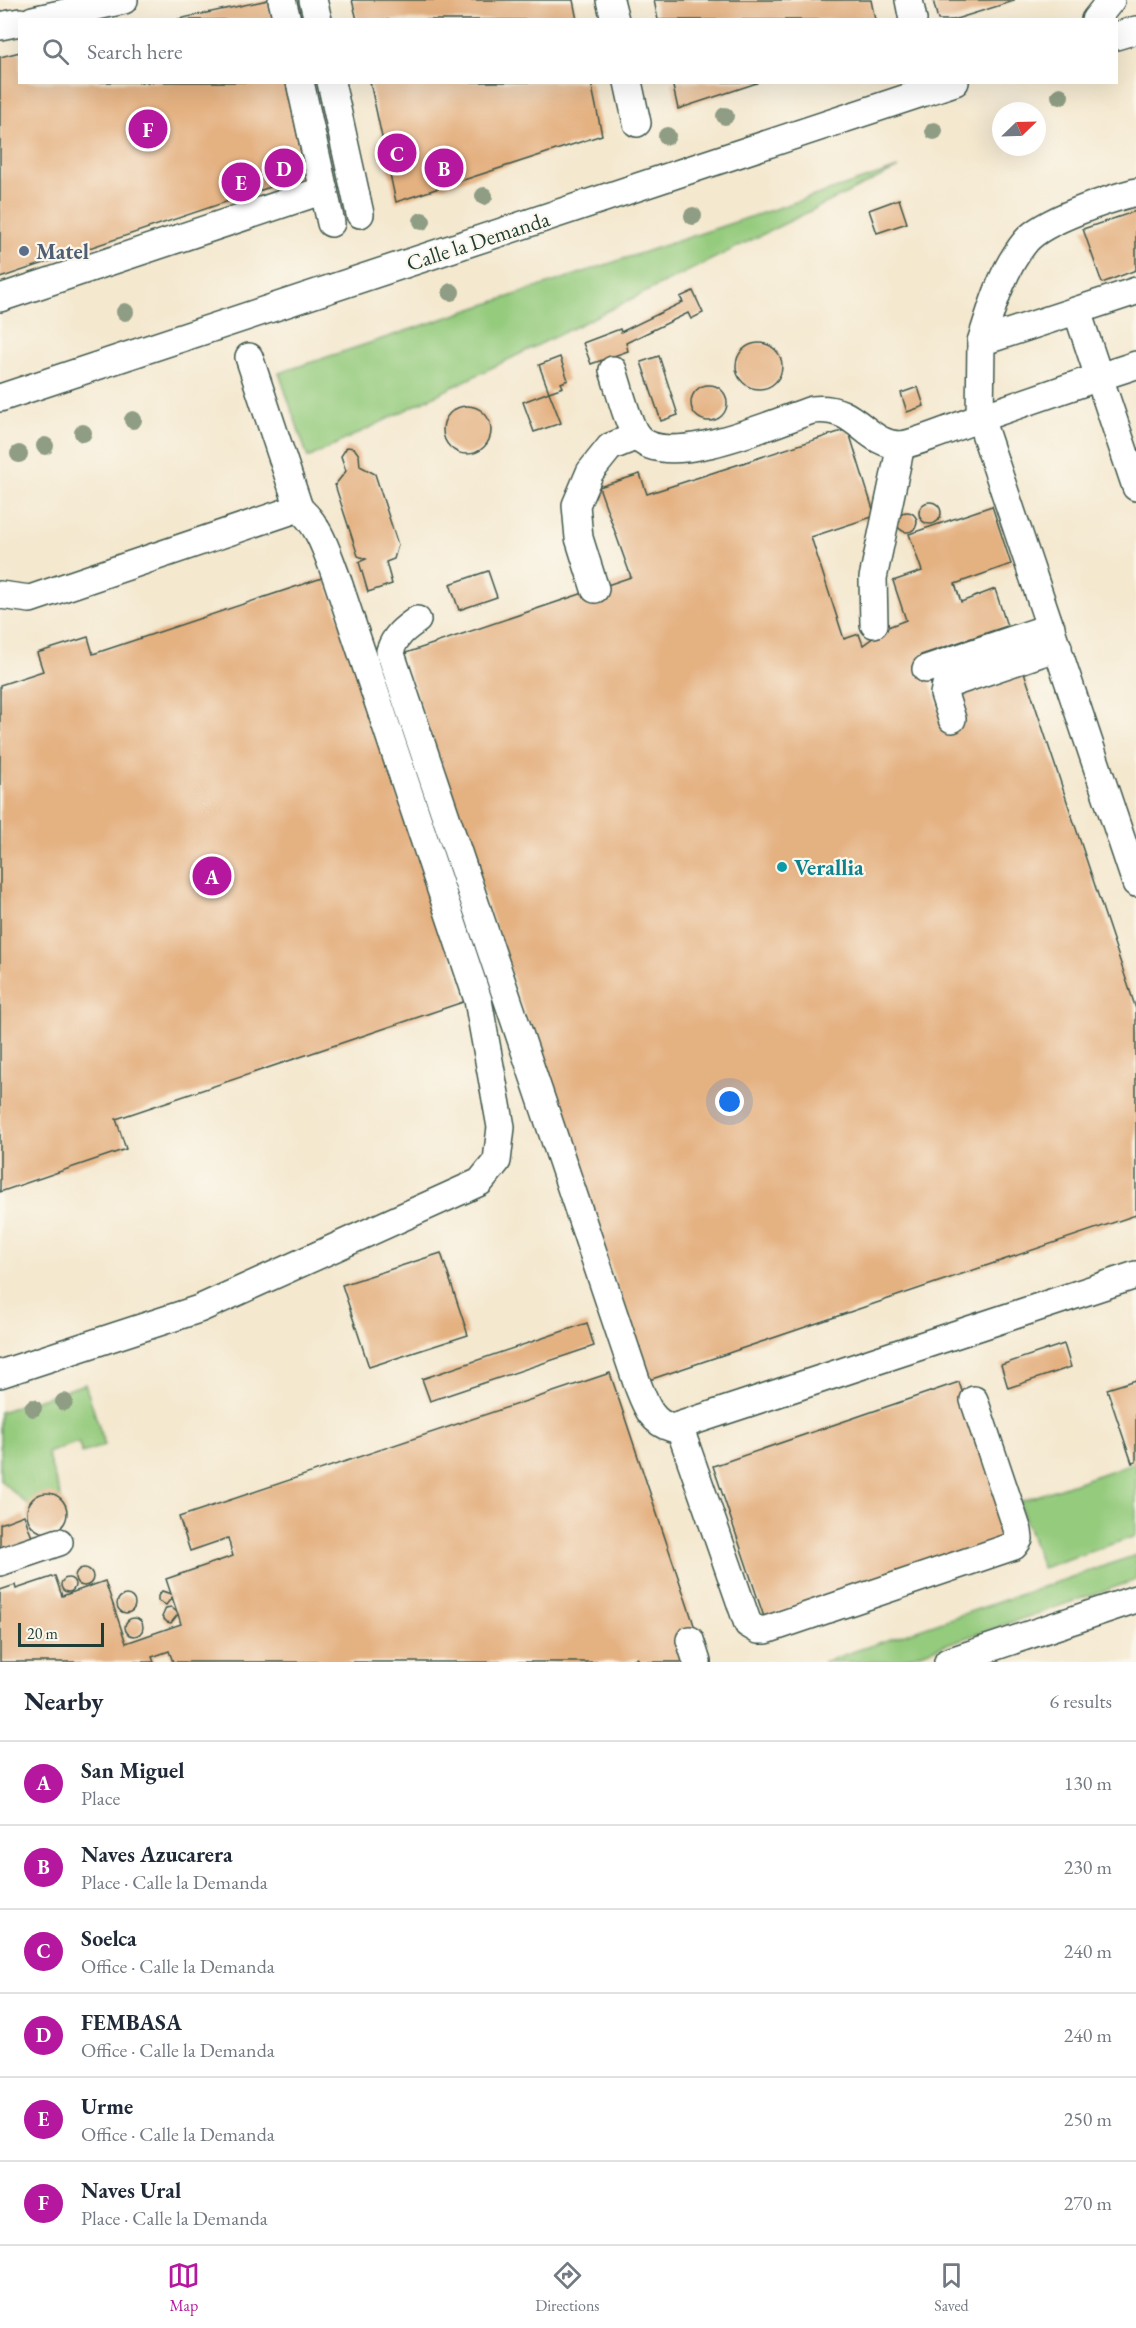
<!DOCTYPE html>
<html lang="en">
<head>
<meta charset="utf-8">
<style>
	body { margin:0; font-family:"EB Garamond",serif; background:#f6f6f7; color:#1f2937 }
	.compass { position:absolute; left:992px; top:102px; width:54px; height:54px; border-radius:50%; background:#fff; box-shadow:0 6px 24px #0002; rotate:67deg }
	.scale { position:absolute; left:18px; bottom:15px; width:86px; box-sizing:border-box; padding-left:6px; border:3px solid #1f3d34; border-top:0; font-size:16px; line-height:21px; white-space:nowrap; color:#1f3d34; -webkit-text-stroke:4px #fbf7ec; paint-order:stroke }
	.you { position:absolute; left:730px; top:1102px; width:21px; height:21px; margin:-15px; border:4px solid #fff; border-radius:50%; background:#1a73e8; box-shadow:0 0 0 9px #1a73e833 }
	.badge { display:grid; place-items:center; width:39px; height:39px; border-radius:50%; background:#b5179e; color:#fff; font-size:20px; font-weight:700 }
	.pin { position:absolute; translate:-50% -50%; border:3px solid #fff; box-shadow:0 2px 6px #0006 }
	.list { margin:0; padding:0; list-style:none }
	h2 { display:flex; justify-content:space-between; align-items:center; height:78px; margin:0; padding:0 24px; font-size:26px }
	h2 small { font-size:20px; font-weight:400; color:#747a83 }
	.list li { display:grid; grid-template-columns:39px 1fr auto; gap:18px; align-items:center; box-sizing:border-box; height:84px; padding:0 24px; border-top:2px solid #e0e1e3 }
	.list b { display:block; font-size:22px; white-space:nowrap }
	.list p { margin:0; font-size:20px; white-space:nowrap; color:#747a83 }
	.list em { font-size:20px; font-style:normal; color:#747a83 }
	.icon { flex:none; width:33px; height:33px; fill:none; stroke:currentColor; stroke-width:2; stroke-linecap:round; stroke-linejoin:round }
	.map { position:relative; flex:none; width:1136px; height:1662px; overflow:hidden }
	.search { position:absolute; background:#fff; box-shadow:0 6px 24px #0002; left:18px; right:18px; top:18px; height:66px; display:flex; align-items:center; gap:15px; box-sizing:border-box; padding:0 21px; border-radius:0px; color:#747a83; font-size:22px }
	.sheet { height:582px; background:#fff }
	nav { display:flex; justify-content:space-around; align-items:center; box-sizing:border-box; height:84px; border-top:2px solid #e0e1e3; background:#fff; font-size:16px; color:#747a83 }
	nav a { display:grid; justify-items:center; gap:3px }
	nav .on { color:#b5179e }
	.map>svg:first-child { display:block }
	.green { fill:#94cb7d; stroke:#5a8458; stroke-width:1.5 }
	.building { fill:#e4b181 }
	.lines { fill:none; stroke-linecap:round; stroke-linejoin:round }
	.minor-casing { stroke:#3f574b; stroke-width:30 }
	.minor { stroke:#fff; stroke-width:27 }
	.tree { fill:#8f9d84 }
	.service-dot { fill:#5c6f8a; stroke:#fbf7ec; stroke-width:2 }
	.culture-dot { fill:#0f9aa8; stroke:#fbf7ec; stroke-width:2 }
	.labels { text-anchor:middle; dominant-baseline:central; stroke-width:4.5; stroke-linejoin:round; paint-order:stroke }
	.street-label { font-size:22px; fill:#1f3d34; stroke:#fbf7ec }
	.service-label { font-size:22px; font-weight:bold; fill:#4e5e75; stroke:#fbf7ec; text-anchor:start }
	.culture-label { font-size:22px; font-weight:bold; fill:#0d838f; stroke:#fbf7ec; text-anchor:start }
</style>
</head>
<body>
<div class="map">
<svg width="1136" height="1662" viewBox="0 0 1136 1662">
	<rect width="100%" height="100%" fill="#fbf7ec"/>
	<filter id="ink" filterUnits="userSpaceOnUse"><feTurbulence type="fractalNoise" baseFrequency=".0167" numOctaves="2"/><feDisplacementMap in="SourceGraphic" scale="12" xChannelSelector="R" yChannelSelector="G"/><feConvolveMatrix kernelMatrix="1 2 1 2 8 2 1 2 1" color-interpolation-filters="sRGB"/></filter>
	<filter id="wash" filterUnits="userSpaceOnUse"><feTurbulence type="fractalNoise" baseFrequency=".008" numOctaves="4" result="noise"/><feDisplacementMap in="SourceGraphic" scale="24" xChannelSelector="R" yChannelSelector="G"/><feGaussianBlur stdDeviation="1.35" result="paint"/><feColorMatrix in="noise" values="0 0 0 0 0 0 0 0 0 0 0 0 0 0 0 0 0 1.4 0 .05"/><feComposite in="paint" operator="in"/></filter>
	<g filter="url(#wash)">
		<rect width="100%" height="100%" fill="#f4e8cf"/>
		<g class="green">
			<path d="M898 168 308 458 279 373Z"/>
			<path d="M85 1384 105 1445 82 1453 78 1442 47 1453 62 1501 56 1496 43 1494 29 1506 0 1480V1412Z"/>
			<path d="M1136 1462V1536L1042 1568 1019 1502Z"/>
			<path d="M1136 1555V1580L894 1662H823Z"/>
		</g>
		<g id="blocks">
			<g class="building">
				<path d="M268 0 272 20H178V19Z"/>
				<path d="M352 0H573L577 20H357Z"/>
				<path d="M654 0H871L875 20H658Z"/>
				<path d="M933 0H1014V1L953 20H938Z"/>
				<path d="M20 52V82H286L306 175 0 278V57Z"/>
				<path d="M370 82H591L602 135 396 202Z"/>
				<path d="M672 82H757V83L678 109Z"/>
				<path d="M899 199 907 223 877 233 869 210Z"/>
				<path d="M1136 211V270L1102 283 1083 229Z"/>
				<path d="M693 291 703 313 691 319 688 313 626 343 628 351 591 364 583 343 620 329 621 332 683 302 680 297Z"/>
				<circle cx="759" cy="366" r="23"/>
				<path d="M659 356 678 415 661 421 641 362Z"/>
				<path d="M560 357 568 380 561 383 563 387 549 392 539 365Z"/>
				<circle cx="709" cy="403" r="18"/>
				<path d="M918 387 924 406 907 412 901 393Z"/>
				<path d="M549 392 561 423 534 432 523 402Z"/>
				<circle cx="467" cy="430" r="24"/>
				<path d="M848 429 875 516 811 537 844 639 859 634 863 645 888 627 906 620 893 581 922 571 909 534 992 506 1011 564 955 584 961 602 995 589 1007 626 921 655 945 725 955 693 1023 669 1136 1009V1215L649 1380 403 654 631 577 599 487 640 474 647 494Z"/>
				<path d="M347 447 354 448 359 455 360 466 375 474 398 545 394 559 386 562 392 584 368 592 359 562 366 559 358 556 335 485 346 471 341 456Z"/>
				<circle cx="930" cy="513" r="11"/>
				<circle cx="907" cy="522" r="10"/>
				<path d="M488 571 497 597 459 610 450 584Z"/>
				<path d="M325 577 466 1001 116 1119 126 1149 0 1192V685L43 671 37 653 88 637 93 654Z"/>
				<path d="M441 1253 468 1335 369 1367 342 1285Z"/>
				<path d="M587 1323 594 1346 430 1401 422 1379Z"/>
				<path d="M1064 1344 1071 1367 1008 1388 1001 1365Z"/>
				<path d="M610 1373 698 1637 687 1662H638L637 1658 624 1662H173L169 1651 152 1657 154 1662H0V1590L15 1585 16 1589 55 1576 62 1596 105 1581 126 1643 181 1624 178 1614 171 1623 167 1622 162 1617 166 1608 171 1607 177 1612 172 1597 166 1605 158 1601V1596L162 1591 171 1594 166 1579 233 1556 228 1538 190 1551 179 1517Z"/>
				<path d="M1136 1380V1462L1132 1463 1107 1389Z"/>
				<path d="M959 1382 1009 1535 764 1617 713 1466Z"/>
				<circle cx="47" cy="1513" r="20"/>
				<path d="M24 1515 34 1543 0 1554V1524Z"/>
				<circle cx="84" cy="1577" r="9"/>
				<circle cx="68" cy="1585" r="7"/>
				<circle cx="126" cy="1604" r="9"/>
				<circle cx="134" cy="1627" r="9"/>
			</g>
		</g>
	</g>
	<g filter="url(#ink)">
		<use href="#blocks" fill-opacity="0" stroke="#3f574b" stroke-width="1.5"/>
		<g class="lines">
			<defs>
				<g id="minor">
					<path d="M282 0 287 20"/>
					<path d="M313 0 318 20"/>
					<path d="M610 0 615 20"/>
					<path d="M909 0 913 20"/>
					<path d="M33 20 124 0"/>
					<path d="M1095 20 1111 0"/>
					<path d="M0 26 20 22"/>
					<path d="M1116 36 1136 30"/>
					<path d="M300 82 331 223"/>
					<path d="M331 82 360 214"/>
					<path d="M628 82 637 123"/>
					<path d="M0 298 324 190"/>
					<path d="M1077 311 1099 377 980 418 1136 883"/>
					<path d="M981 342C992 307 1002 270 1026 241 1044 220 1109 199 1136 192"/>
					<path d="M249 357 299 508"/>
					<path d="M1136 365 1099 377 1136 487"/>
					<path d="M613 370C618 385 628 425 637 436 665 472 775 422 812 410 857 404 864 444 900 445 912 445 966 423 980 418L981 342 1136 291"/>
					<path d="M0 398 955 82"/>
					<path d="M595 589 579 538 576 505 590 472 610 447 637 436"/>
					<path d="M0 595 30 599 299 508C320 527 326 550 336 576L478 1000 501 1127 497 1161 480 1182 199 1309 0 1374"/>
					<path d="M417 620C404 629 395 636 390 651L637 1383C645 1403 650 1422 672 1428L1136 1275"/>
					<path d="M874 624 873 578 901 445"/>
					<path d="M926 669 1051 627"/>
					<path d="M952 719 944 694 946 685 1058 647"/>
					<path d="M679 1426 748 1624 758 1630H766L1014 1546 1019 1539 1018 1531 974 1400"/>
					<path d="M0 1562 59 1542"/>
					<path d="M690 1640 697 1662"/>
					<path d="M948 1662 1136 1599"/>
				</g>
			</defs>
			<use href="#minor" class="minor-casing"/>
			<use href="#minor" class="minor"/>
		</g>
		<g class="tree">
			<circle cx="1060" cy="96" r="9"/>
			<circle cx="725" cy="116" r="9"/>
			<circle cx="934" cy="131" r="9"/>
			<circle cx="667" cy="136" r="9"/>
			<circle cx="484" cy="196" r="9"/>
			<circle cx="693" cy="216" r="9"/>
			<circle cx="422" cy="221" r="9"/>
			<circle cx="451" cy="292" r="9"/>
			<circle cx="125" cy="312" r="9"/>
			<circle cx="133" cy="420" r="9"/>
			<circle cx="83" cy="433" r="9"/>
			<circle cx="45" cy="446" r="9"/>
			<circle cx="19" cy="454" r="9"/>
			<circle cx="64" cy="1402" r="9"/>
			<circle cx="33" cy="1408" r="9"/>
		</g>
	</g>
	<circle class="service-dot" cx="24" cy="251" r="6"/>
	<circle class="culture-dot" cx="782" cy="867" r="6"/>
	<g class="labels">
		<g class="street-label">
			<text transform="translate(478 241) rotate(-18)">Calle la Demanda</text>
		</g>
		<g class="service-label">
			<text x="36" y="251">Matel</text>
		</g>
		<g class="culture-label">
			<text x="794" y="867">Verallia</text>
		</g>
	</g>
</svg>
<svg class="compass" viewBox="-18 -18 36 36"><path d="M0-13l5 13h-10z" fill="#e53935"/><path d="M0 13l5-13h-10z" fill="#747a83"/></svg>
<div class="scale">20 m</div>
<div class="you"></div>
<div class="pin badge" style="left:212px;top:876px">A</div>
<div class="pin badge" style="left:444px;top:168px">B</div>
<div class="pin badge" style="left:397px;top:153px">C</div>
<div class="pin badge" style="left:284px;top:168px">D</div>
<div class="pin badge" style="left:241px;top:182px">E</div>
<div class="pin badge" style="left:148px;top:129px">F</div>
<div class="search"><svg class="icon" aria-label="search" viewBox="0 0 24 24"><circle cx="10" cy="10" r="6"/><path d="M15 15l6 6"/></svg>Search here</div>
</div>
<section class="sheet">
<h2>Nearby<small>6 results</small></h2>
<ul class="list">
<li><span class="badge">A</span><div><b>San Miguel</b><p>Place</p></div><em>130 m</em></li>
<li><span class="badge">B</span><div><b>Naves Azucarera</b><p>Place · Calle la Demanda</p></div><em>230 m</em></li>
<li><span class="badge">C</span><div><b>Soelca</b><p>Office · Calle la Demanda</p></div><em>240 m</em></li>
<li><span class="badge">D</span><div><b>FEMBASA</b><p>Office · Calle la Demanda</p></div><em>240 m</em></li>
<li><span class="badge">E</span><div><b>Urme</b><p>Office · Calle la Demanda</p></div><em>250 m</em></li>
<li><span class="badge">F</span><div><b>Naves Ural</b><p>Place · Calle la Demanda</p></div><em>270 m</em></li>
</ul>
</section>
<nav>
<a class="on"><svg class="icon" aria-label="map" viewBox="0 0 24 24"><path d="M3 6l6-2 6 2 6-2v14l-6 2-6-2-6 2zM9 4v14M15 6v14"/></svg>Map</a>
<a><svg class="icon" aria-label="directions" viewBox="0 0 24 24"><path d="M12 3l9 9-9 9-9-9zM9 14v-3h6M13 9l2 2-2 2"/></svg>Directions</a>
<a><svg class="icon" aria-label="saved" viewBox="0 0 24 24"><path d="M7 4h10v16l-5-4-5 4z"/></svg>Saved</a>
</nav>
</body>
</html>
